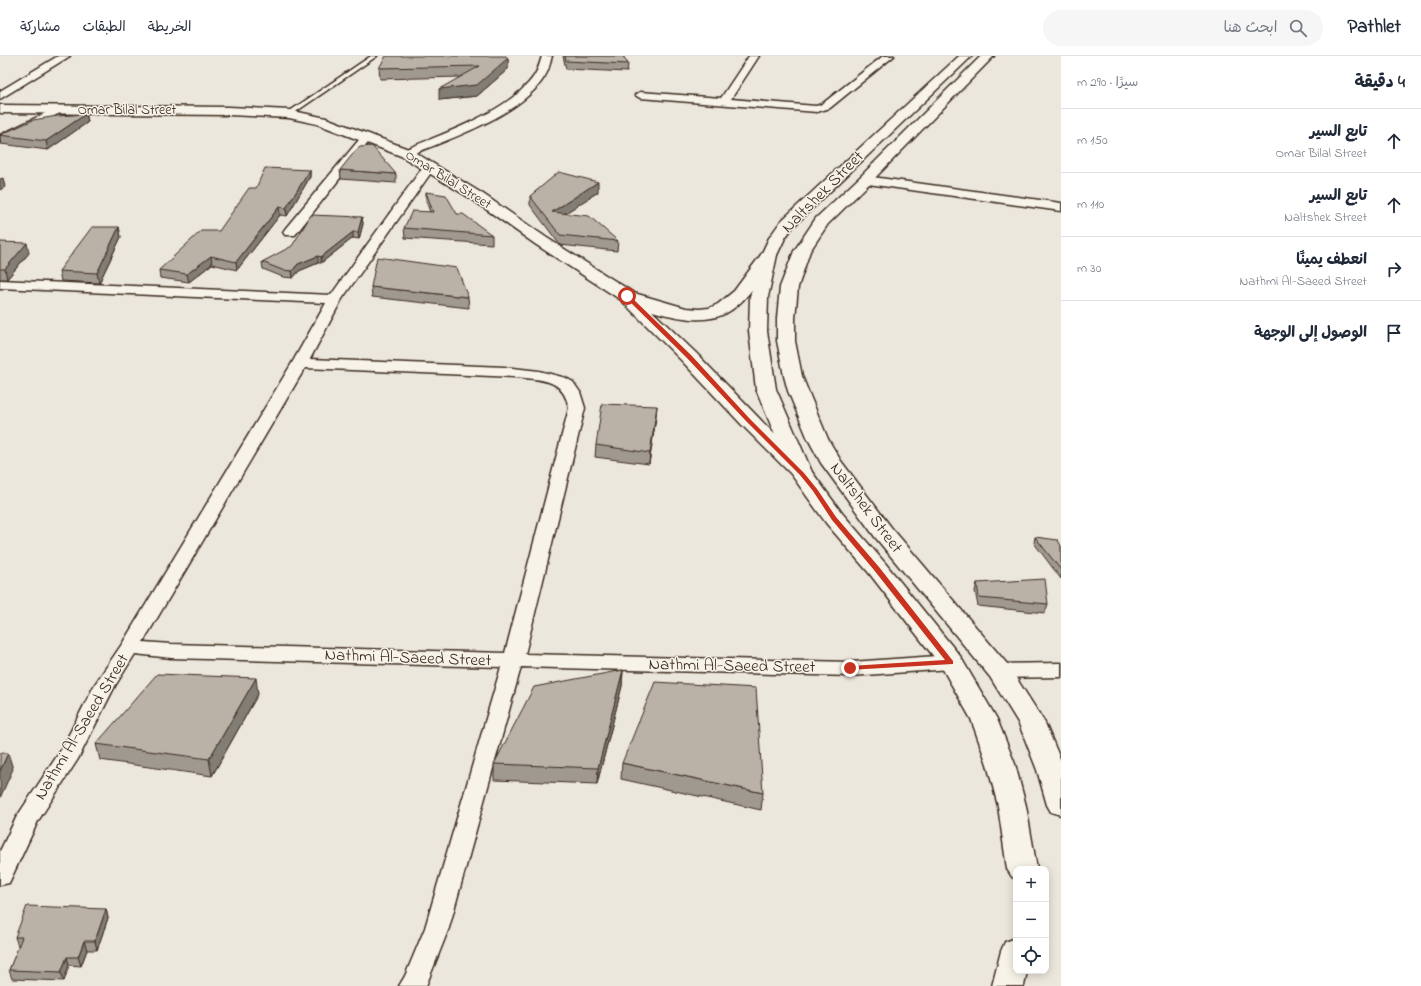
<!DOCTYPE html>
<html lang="ar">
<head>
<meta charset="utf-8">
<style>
	body { margin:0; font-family:"Indie Flower","Playpen Sans Arabic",sans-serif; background:#f6f6f7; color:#1f2937; direction:rtl }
	.controls { position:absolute; right:12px; bottom:12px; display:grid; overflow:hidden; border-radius:8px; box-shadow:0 2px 10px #0003 }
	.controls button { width:36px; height:36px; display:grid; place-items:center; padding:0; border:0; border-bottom:1px solid #e0e1e3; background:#fff; color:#1f2937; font:20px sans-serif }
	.stop { position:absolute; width:12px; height:12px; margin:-9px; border:3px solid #c8321e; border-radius:50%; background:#fff }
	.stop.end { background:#c8321e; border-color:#fff; box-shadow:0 1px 4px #0008 }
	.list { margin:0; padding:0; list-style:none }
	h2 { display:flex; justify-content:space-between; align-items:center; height:52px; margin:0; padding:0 16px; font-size:17px }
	h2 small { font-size:13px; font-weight:400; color:#747a83 }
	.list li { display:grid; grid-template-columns:26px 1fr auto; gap:12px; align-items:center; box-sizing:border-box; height:64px; padding:0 16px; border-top:1px solid #e0e1e3 }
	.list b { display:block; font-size:15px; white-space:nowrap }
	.list p { margin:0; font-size:13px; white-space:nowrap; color:#747a83 }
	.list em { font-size:13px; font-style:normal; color:#747a83 }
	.icon { flex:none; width:22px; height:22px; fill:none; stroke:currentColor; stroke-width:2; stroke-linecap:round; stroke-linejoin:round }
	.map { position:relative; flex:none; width:1061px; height:930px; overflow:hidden; direction:ltr }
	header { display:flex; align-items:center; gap:24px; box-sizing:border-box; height:56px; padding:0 20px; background:#fff; border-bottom:1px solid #e0e1e3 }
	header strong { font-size:19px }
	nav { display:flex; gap:22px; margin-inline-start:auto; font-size:14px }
	.search { width:280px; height:36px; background:#f6f6f7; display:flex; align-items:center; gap:10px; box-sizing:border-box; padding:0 14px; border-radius:22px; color:#747a83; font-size:15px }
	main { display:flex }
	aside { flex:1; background:#fff }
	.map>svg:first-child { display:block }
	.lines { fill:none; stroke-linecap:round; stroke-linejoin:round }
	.service-casing { stroke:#3b2a1e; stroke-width:3 }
	.minor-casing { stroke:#3b2a1e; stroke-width:3 }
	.tertiary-casing { stroke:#3b2a1e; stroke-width:3 }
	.secondary-casing { stroke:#3b2a1e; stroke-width:3 }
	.service { fill:#f7f3e8; fill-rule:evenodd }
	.minor { fill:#f7f3e8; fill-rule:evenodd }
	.tertiary { fill:#f7f3e8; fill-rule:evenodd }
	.secondary { fill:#f7f3e8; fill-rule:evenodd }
	.wall { fill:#a09990; stroke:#3b2a1e }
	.shaded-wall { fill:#827d75; stroke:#3b2a1e }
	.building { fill:#bab2a7; stroke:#3b2a1e }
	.route { fill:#c8321e }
	.labels { text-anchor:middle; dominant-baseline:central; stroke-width:3; stroke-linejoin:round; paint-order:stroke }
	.far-street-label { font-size:14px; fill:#3b2a1e; stroke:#f7f3e8 }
	.street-label { font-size:17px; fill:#3b2a1e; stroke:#f7f3e8 }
</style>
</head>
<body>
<header>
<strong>Pathlet</strong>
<div class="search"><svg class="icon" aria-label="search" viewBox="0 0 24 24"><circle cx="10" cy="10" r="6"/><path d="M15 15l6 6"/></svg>ابحث هنا</div>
<nav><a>الخريطة</a><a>الطبقات</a><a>مشاركة</a></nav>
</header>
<main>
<aside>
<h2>4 دقيقة<small>سيرًا · 290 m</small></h2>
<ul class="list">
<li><svg class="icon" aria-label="ahead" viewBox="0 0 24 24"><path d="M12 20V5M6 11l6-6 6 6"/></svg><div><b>تابع السير</b><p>Omar Bilal Street</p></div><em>150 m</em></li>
<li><svg class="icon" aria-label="ahead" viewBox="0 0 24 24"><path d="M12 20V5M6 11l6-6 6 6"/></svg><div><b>تابع السير</b><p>Naltshek Street</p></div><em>110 m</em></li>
<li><svg class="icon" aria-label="right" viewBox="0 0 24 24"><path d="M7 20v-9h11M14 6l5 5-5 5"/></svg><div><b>انعطف يمينًا</b><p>Nathmi Al-Saeed Street</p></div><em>30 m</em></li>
<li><svg class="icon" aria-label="arrive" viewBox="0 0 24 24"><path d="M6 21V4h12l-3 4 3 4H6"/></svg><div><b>الوصول إلى الوجهة</b></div></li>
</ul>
</aside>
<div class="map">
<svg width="1061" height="930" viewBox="0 0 1061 930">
	<rect width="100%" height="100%" fill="#ece7dc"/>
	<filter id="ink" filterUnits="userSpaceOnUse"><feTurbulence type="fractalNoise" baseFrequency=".025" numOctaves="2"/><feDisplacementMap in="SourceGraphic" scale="8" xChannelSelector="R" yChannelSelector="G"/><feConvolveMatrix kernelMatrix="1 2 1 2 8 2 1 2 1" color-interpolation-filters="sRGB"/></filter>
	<g filter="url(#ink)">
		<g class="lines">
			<defs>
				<path id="service" d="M371 0H377L291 59H287V57Z"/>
				<g id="minor">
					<path d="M58 0H70L0 43V35Z"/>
					<path d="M542 0H552C550 7 549 14 545 20 523 58 450 83 410 99H402L400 97 402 95C442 78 509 56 534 20 538 14 540 7 542 0Z"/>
					<path d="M749 0H759L731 43 816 50 822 48 883 0H894L830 52 817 56 640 42 635 39 640 36 721 42Z"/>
					<path d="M60 50 64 51 65 53 64 55 0 87V79Z"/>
					<path d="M367 78 371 79 373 81 371 83 295 179H285L283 176 285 173 363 79Z"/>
					<path d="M429 107 433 108 435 111 342 243 310 303 504 311 539 315 566 322 573 326 580 336 585 352 525 598 851 606 951 599 958 601 961 606 958 611 951 613 851 620 521 611 449 872 426 930H399L405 920 425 872 501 611 171 602 135 598 115 630 78 703 38 765 9 827 0 829V795L16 762 61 694 95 628 122 588 292 307 326 247 0 232V224L331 239 425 108ZM305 312 516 321C542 324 563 322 569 352L505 597 171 588 143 586Z"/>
					<path d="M865 120 1061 147V155L861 127 859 124 861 121Z"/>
					<path d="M1061 607V621L999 622 992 620 989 615 992 610 999 608Z"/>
				</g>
				<path id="tertiary" d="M0 49 229 51 289 54 326 62 411 94 483 138 547 182 634 237 686 252 699 253 709 252 718 248 734 235 763 196 769 194 775 196 777 199C737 257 726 276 652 255L696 297 813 418 809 422 802 424 795 422 741 368 682 305 621 244 535 188 473 144 401 100 317 68 289 62 229 59 0 57Z"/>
				<g id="secondary">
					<path d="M959 0H972L793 171 785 182 777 199 768 241 767 275 776 333 812 416 842 457 885 507 960 600 997 663 1015 708 1026 750 1037 813H1016V823L1012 821 1007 813 998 750 987 708 971 663 941 610 869 517 826 467 791 418 756 333 749 275 750 241 761 199 769 182 781 165Z"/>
					<path d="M981 0H994L870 127 828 168 810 195 798 231 795 262V285L802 320 808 335 828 383 841 405 891 471 1008 609 1045 667 1061 705V759L1051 756 1047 749 1037 714 1019 668 990 621 875 481 821 407 808 383 788 335 784 320 777 285V262L780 231 794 195 816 162 860 121Z"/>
					<path d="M1016 882V915H1027L1024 930H992L1001 895 1005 886Z"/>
				</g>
			</defs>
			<use href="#service" class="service-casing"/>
			<use href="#minor" class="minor-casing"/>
			<use href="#tertiary" class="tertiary-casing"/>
			<use href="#secondary" class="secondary-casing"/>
			<use href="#service" class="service"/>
			<use href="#minor" class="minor"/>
			<use href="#tertiary" class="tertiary"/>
			<use href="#secondary" class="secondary"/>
		</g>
		<g class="wall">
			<path d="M563 0H623L628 8 627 16 566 13Z"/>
			<path d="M508 2V13L477 40 439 44 460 21 380 23 379 12Z"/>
			<path d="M86 58 88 66 48 94 1 88 0 84V79Z"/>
			<path d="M310 114V121L287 160 280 159 237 214 212 208 189 226 160 222 159 214 219 175Z"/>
			<path d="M340 114 396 118V127L341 123Z"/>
			<path d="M426 136 457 158 492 179V188L405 182 404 172 430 156 426 145Z"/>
			<path d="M598 136 565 157 618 185 617 195 560 189 530 149V140Z"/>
			<path d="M362 161 363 168 359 183 353 182 321 207H318L299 215 293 222 283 221 263 213 262 206Z"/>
			<path d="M119 171 121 181 99 227 61 225 59 215Z"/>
			<path d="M0 186 29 197 7 223H0Z"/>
			<path d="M371 231 468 241 469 252 372 241Z"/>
			<path d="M656 361 649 408 595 401 596 389Z"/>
			<path d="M1035 481 1061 490V523L1034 487Z"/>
			<path d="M977 527 1048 548 1045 557 978 550 975 535Z"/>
			<path d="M623 614 622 630 597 728 494 724V708Z"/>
			<path d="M258 638 212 720 100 704 96 688Z"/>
			<path d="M622 707 763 737 761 754 621 723Z"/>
			<path d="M106 853 108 862 97 894H87L81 910 69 909 64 925 12 923 9 914 19 890H18L15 881Z"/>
		</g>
		<g class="shaded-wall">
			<path d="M508 2V13L477 40 439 44V33Z"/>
			<path d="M86 58 88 66 48 94 46 85Z"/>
			<path d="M310 114V121L287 160 286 152Z"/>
			<path d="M3 122 5 131 0 134V123Z"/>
			<path d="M598 126V136L552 166V156Z"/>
			<path d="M279 151 280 159 237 214 236 206Z"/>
			<path d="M362 161 363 168 359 183 358 176Z"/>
			<path d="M119 171 121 181 99 227 97 217Z"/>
			<path d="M353 176V182L321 207V201Z"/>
			<path d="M27 187 29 197 7 223 5 213Z"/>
			<path d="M211 200 212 208 189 226 187 218Z"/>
			<path d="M318 200V207L299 215 293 222 292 215 298 208Z"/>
			<path d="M657 350 656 361 649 408 650 397Z"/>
			<path d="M623 614 622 630 597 728 598 712Z"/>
			<path d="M256 622 258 638 212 720 209 703Z"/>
			<path d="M8 697 13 713 0 742V715Z"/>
			<path d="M106 853 108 862 97 894 95 885Z"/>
			<path d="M84 885 87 894 81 910 78 901Z"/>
			<path d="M67 901 69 909 64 925 61 916Z"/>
		</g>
		<g class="building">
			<path d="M386 0H506L508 2 477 29 439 33 480 10 379 12Z"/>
			<path d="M565 0H623L628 8 566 5Z"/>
			<path d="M86 58 46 85 0 79 33 64 57 60Z"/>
			<path d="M372 90 396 118 340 114 356 94 360 91Z"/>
			<path d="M265 112 310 114 286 152 279 151 236 206 211 200 187 218 159 214 201 175H219L249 132H256Z"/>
			<path d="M559 116 598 126 552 156 589 160 618 185 560 179 530 140Z"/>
			<path d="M426 136 446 139 457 158H463L492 179 404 172 412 155 433 156Z"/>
			<path d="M311 159 362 161 358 176H353L321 201 318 200 298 208 292 215 282 214 262 206 292 190Z"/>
			<path d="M92 171H119L97 217 59 215Z"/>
			<path d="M0 186 27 187 5 213H0Z"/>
			<path d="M377 201 457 212 468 241 371 231Z"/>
			<path d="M602 348 657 350 650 397 596 389Z"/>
			<path d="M1035 481 1058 484 1061 490V514Z"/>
			<path d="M1045 523 1048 548 979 542 977 527Z"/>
			<path d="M623 614 598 712 494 708 534 631Z"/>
			<path d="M157 618 256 622 209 703 96 688Z"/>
			<path d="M655 626 756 632 763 737 622 707Z"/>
			<path d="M0 697H8L0 715Z"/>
			<path d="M27 850 106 853 95 885H84L78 901H67L61 916 9 914 22 881H15Z"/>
		</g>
	</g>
	<path class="route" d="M625 239H629L691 299 750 363 804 417 817 433 836 461 879 511 953 605V608L848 614V611L850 610 945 604 874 514 832 464 813 435 800 419 746 365 687 302 625 241Z"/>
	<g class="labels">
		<g class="far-street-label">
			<text x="127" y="54">Omar Bilal Street</text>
			<text transform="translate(448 124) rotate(32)">Omar Bilal Street</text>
		</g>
		<g class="street-label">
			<text transform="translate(823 136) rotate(-45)">Naltshek Street</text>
			<text transform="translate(866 452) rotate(53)">Naltshek Street</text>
			<text transform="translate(408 602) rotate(2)">Nathmi Al-Saeed Street</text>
			<text transform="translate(732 610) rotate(1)">Nathmi Al-Saeed Street</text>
			<text transform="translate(82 671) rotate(-59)">Nathmi Al-Saeed Street</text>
		</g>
	</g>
</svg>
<div class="controls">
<button>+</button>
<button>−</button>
<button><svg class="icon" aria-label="locate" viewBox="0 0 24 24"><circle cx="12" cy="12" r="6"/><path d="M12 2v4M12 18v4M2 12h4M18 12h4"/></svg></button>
</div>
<div class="stop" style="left:627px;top:240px"></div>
<div class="stop end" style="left:850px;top:612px"></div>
</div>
</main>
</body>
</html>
